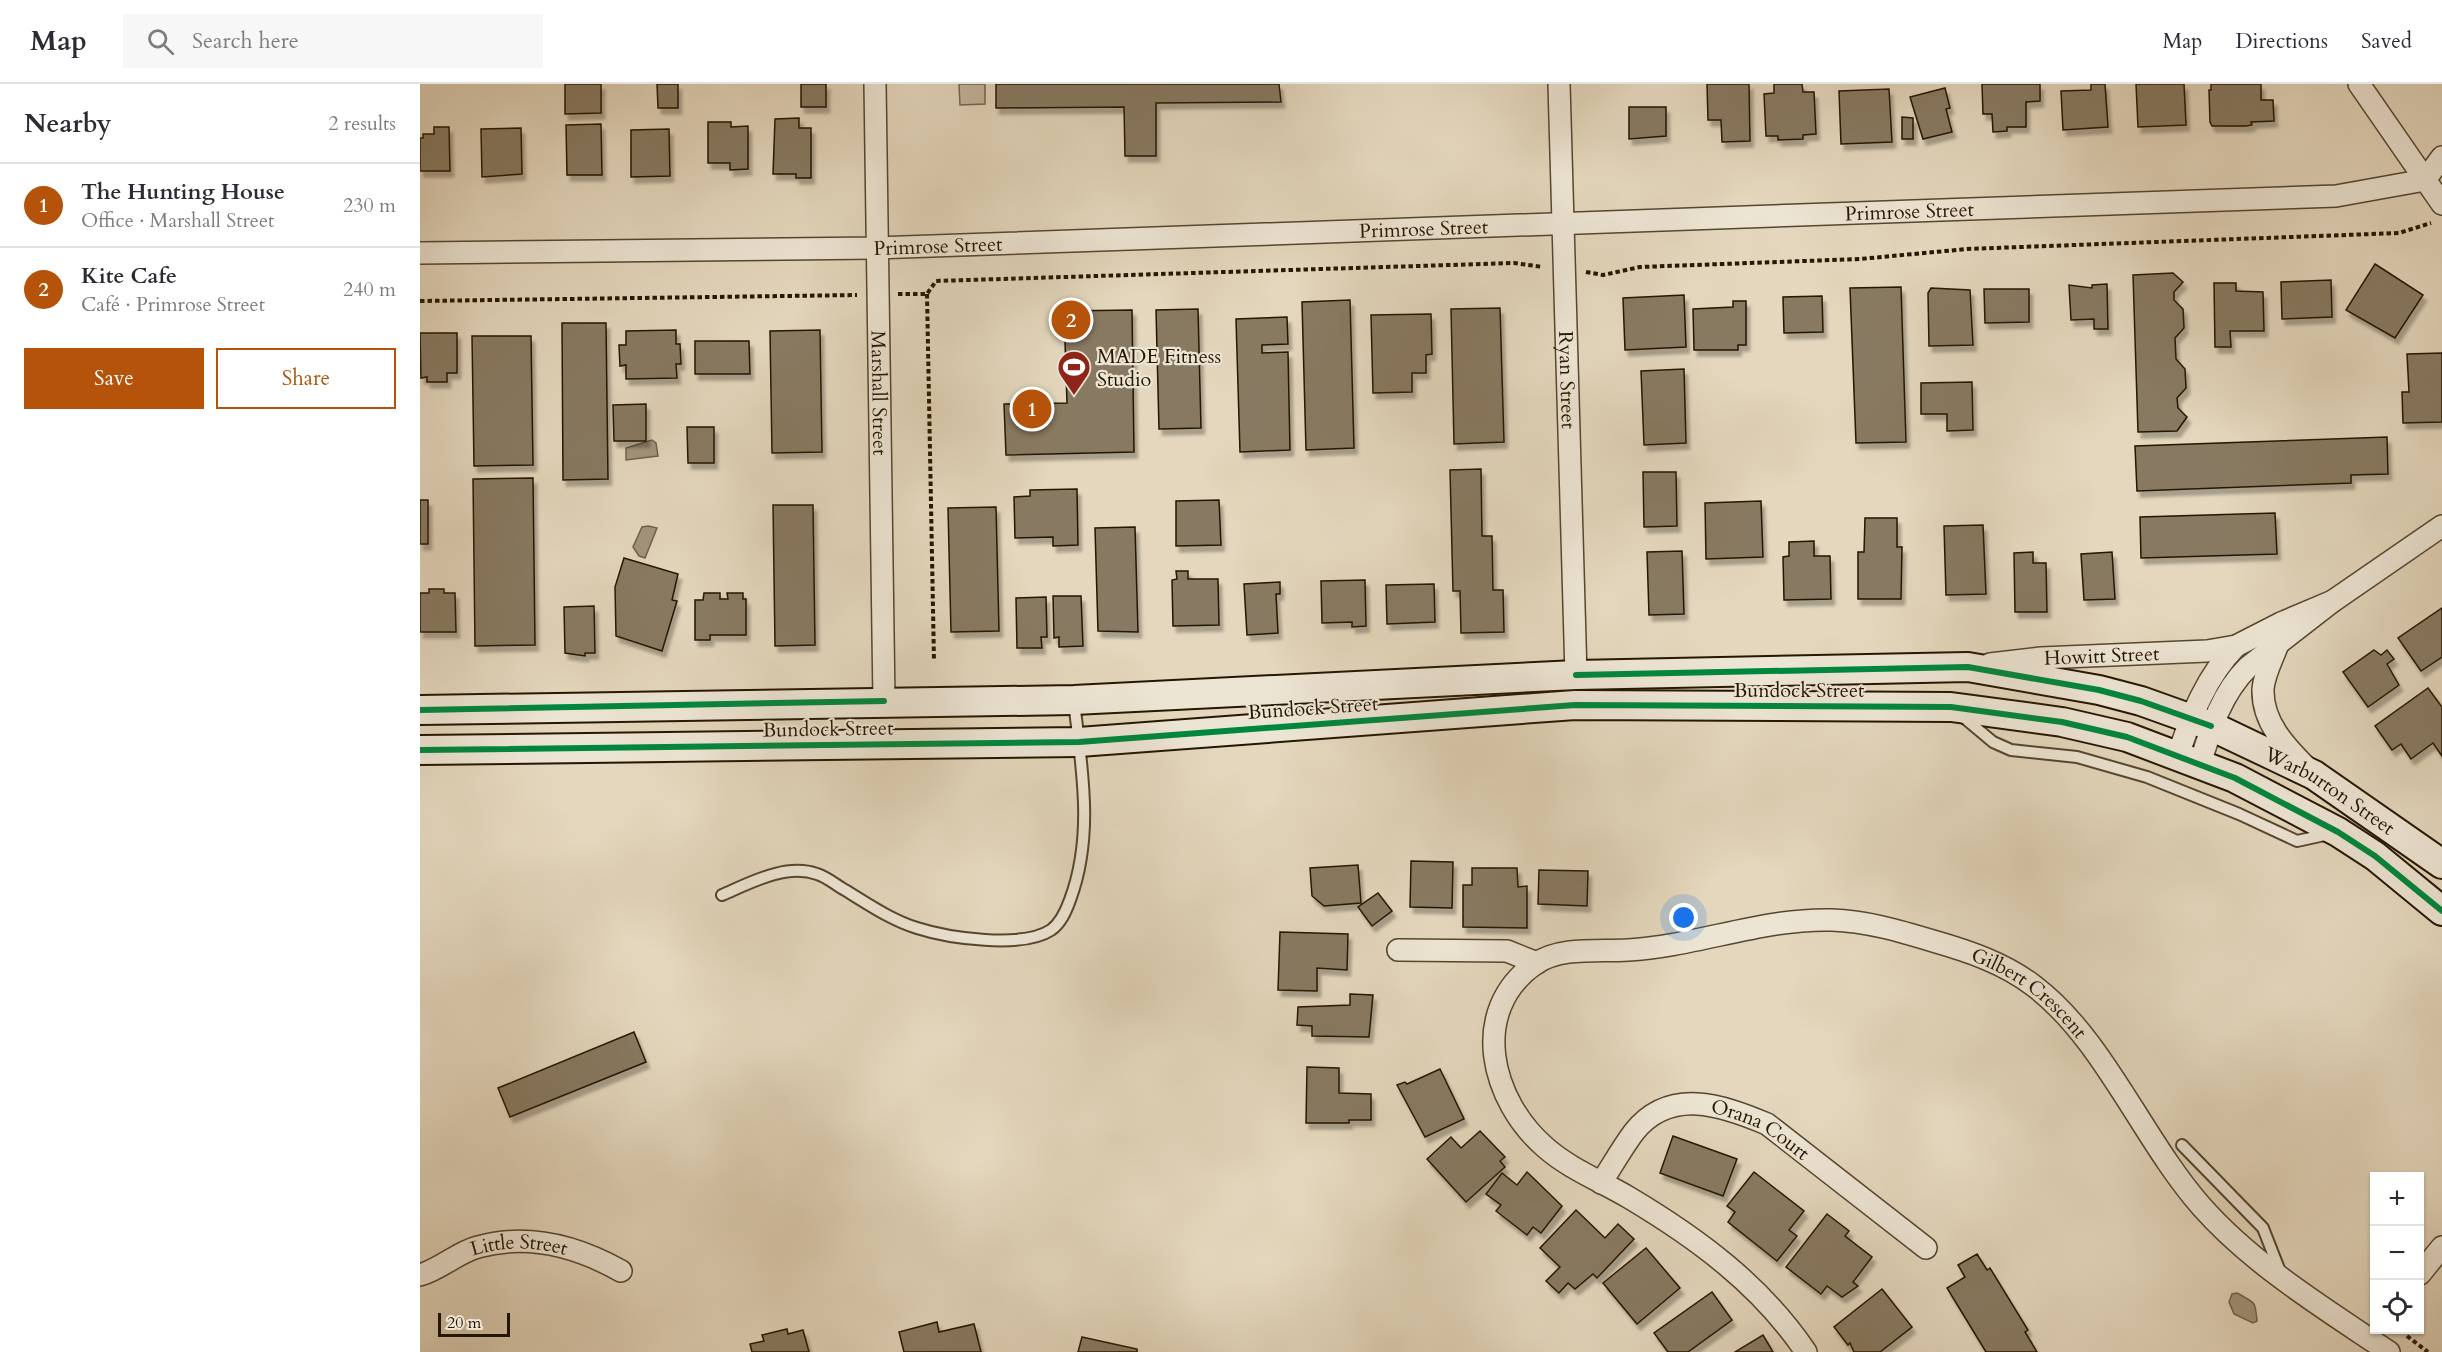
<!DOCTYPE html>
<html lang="en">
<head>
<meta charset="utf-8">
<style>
	body { margin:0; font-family:Cardo,serif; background:#f7f7f7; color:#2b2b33 }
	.controls { position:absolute; right:18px; bottom:18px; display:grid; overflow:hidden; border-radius:0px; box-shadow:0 2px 4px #0004 }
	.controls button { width:54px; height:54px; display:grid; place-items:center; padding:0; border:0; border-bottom:2px solid #e1e1e2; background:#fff; color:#2b2b33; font:30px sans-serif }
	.scale { position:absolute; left:18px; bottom:15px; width:72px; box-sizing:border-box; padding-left:6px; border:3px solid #251600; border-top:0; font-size:16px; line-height:21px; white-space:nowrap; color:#251600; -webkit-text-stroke:4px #ede5d4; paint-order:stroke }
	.you { position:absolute; left:1264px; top:834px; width:21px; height:21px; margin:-15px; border:4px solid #fff; border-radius:50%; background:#1a73e8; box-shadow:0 0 0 9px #1a73e833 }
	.badge { display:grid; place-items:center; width:39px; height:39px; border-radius:50%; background:#b45309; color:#fff; font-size:20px; font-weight:700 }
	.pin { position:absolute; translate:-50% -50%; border:3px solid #fff; box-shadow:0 2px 6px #0006 }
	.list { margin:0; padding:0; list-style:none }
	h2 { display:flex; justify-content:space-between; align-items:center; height:78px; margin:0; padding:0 24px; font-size:26px }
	h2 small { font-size:20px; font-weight:400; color:#7c7c81 }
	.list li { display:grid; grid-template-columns:39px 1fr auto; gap:18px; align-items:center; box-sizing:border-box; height:84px; padding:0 24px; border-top:2px solid #e1e1e2 }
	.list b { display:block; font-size:22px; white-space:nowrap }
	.list p { margin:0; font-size:20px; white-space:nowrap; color:#7c7c81 }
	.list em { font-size:20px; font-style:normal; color:#7c7c81 }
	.actions { display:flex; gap:12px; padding:18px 24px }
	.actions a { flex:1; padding:14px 0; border:2px solid #b45309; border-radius:0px; text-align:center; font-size:21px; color:#b45309 }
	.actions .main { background:#b45309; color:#fff }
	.icon { flex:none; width:33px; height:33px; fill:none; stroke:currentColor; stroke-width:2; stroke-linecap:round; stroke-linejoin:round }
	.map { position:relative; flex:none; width:2022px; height:1268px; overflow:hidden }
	header { display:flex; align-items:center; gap:36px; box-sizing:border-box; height:84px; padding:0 30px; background:#fff; border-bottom:2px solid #e1e1e2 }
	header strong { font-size:28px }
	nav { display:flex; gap:33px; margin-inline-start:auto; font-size:21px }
	.search { width:420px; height:54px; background:#f7f7f7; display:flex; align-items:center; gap:15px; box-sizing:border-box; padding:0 21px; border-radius:0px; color:#7c7c81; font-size:22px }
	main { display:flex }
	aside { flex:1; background:#fff }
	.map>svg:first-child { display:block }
	.green { fill:#c4b69d; stroke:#74664e; stroke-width:1.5 }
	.water { fill:#a3957d; stroke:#71624b; stroke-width:1.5 }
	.building { fill:#887a62; stroke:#251600; stroke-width:1.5; filter:url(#shadow) }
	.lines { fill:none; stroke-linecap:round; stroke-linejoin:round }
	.lane-casing { stroke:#55462f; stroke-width:14 }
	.street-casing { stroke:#55462f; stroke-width:24 }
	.secondary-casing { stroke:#251600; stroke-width:32 }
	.path { stroke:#251600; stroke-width:4; stroke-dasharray:4.5 3; stroke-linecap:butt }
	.lane { stroke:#ede5d4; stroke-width:10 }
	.street { stroke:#ede5d4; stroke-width:21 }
	.secondary { stroke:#ede5d4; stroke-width:28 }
	.cycleway-casing { stroke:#ede5d4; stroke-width:10 }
	.cycleway { stroke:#00873e; stroke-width:6 }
	.labels { text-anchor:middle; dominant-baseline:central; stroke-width:4.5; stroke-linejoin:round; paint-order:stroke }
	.street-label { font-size:20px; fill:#251600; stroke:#ede5d4 }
	.poi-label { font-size:20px; fill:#251600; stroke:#ede5d4; text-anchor:start }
</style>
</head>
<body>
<header>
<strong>Map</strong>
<div class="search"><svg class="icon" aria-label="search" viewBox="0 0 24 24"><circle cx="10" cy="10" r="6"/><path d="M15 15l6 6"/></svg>Search here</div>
<nav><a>Map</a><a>Directions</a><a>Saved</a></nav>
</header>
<main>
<aside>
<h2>Nearby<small>2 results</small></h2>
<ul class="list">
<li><span class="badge">1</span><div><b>The Hunting House</b><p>Office · Marshall Street</p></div><em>230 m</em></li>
<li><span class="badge">2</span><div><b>Kite Cafe</b><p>Café · Primrose Street</p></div><em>240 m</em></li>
</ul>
<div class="actions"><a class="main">Save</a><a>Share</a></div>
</aside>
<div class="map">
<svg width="2022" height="1268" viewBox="0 0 2022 1268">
	<defs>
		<filter id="shadow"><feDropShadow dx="3.5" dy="6" stdDeviation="1.5" flood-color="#0004"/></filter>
	</defs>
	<rect width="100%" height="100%" fill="#e4d7bd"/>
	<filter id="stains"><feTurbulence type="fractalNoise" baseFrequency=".00333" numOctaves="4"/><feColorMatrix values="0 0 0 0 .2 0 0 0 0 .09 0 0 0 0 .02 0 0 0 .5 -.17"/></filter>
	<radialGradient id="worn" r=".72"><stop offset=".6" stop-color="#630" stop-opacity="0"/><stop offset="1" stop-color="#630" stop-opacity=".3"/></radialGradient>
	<path class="green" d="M539 0H565V20L540 21Z"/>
	<g class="water">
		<path d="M232 356 236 359 238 372 206 376V364Z"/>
		<path d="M228 442 237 444 225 474 219 472 213 463 222 443Z"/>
		<path d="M1817 1209C1836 1220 1835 1216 1837 1237L1833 1239 1814 1230 1809 1218 1812 1210Z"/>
	</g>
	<g class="building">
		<path d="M145 0H181V29L145 30Z"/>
		<path d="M237 0H258V24H238Z"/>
		<rect x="381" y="0" width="25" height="23"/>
		<path d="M576 0H859L861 18 736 19V72H705L704 23 576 24Z"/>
		<path d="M1287 0H1329L1330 57 1302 58 1301 36H1288Z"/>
		<path d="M1354 0H1382L1383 8H1394L1396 50 1383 51V55L1358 56V52H1346L1344 10 1354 9Z"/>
		<path d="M1562 0H1620V17L1606 18V43H1587V47L1573 48 1572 30H1563Z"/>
		<path d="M1671 0H1685L1688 43 1643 46 1641 7 1671 6Z"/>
		<path d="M1716 0H1764L1766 41 1718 43Z"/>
		<path d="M1791 0H1841V16H1853L1854 37 1831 38 1832 41 1826 42H1792L1790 38 1789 6H1791Z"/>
		<path d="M1525 4 1530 24 1526 25 1532 48 1503 55 1490 13Z"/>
		<path d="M1469 5 1472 58 1421 60 1419 7Z"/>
		<path d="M1209 23H1246V52L1209 55Z"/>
		<path d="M1482 33 1493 34V55H1482Z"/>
		<path d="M379 34V44H391V94H376V90H353L355 35Z"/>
		<path d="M288 38H311V43L328 42V85L310 86V79H288Z"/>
		<path d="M181 40 182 91H147L146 41Z"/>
		<path d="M14 43H29L30 87H0V54H3V50H14Z"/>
		<path d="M101 44 102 90 62 93 61 45Z"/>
		<path d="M249 45 250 92 211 93V46Z"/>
		<path d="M1955 180 2003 211 1975 254 1926 226Z"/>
		<path d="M1753 189 1763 198 1754 208V216L1763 225 1764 244 1755 254 1756 275 1765 285 1766 304 1757 314 1758 324 1767 333 1757 347 1718 348 1713 191Z"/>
		<path d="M1911 196 1912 233 1862 235 1861 198Z"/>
		<path d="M1794 199H1816V207L1843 208 1844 247H1810L1811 263H1795Z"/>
		<path d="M1687 200 1688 245H1674V235L1651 236 1649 201 1672 204V201Z"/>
		<path d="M1481 203 1486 358 1436 359 1430 204Z"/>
		<path d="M1511 204 1550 206 1553 261 1509 262 1508 209Z"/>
		<path d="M1564 205H1609V238L1565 239Z"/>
		<path d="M1264 211 1266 263 1205 266 1203 214Z"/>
		<path d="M1402 212 1403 248 1364 249 1363 213Z"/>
		<path d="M930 216 934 364 886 366 882 218Z"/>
		<path d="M1313 217H1326V261H1318V266H1274L1273 225 1313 223Z"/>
		<path d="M1080 224 1084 358 1034 360 1031 225Z"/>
		<path d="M778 225 781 344 739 345 736 226Z"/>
		<path d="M712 226 714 368 586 371 584 320 647 319 644 227Z"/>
		<path d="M1011 230 1012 270 1006 271V289H992V308L953 309 951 231Z"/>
		<path d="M867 233 868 260 842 261V269L868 268 870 366 820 368 816 235Z"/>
		<path d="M142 239H186L188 395 143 396Z"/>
		<path d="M256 246V260H260L261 280H256L257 294 206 295V281L200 282 199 261H206V247Z"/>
		<path d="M400 246 402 368 352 369 350 247Z"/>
		<path d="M0 249H37V289H27V298H7V293L1 294Z"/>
		<path d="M52 252H111L113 381 54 382Z"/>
		<path d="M275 257H329L330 290H275Z"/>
		<path d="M2022 269V338L1983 339 1982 308H1989L1987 270Z"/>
		<path d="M1264 285 1266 359 1224 361 1221 287Z"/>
		<path d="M1552 298 1553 346 1527 347V330H1501V299Z"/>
		<path d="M226 320V357H194L193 321Z"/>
		<path d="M267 343H294V379H268Z"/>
		<path d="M1967 353 1968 390 1931 391V399L1717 407 1715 362Z"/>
		<path d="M1061 385 1062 452H1072L1073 506H1083L1084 548 1041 549 1040 507H1033L1030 386Z"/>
		<path d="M1223 388H1256L1257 442 1224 443Z"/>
		<path d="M113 394 115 561 55 562 53 395Z"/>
		<path d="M657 405 658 461 633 462V453L595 454 594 413 610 412V406Z"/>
		<rect x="0" y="416" width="8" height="44"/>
		<path d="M799 416 801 461 756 462V417Z"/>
		<path d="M1341 417 1343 473 1286 475 1285 419Z"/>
		<path d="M353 421H393L395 561 355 562Z"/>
		<path d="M576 423 579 547 531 548 528 424Z"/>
		<path d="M1855 429 1857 470 1721 474 1720 433Z"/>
		<path d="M1445 434H1477V463H1482L1481 515H1438V468H1444Z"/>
		<path d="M1563 441 1566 510 1526 511 1524 442Z"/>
		<path d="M715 443 718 548 678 547 675 444Z"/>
		<path d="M1394 457V472H1410L1411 515 1364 516 1363 473 1369 472V458Z"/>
		<path d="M1262 467 1264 530 1229 531 1227 468Z"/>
		<path d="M1613 468V479H1626L1627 528H1595L1594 469Z"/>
		<path d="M1692 468 1695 515 1664 516 1661 470Z"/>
		<path d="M204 474 258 490 252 516 257 517 242 567 196 552 195 503Z"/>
		<path d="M756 487H768V495H798L799 541 753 542 752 496 757 495Z"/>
		<path d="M945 496 946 542 932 543V538L902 539 901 497Z"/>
		<path d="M860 498V510H856L858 549 827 551 824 500Z"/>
		<path d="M1014 500 1015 538 967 540 966 501Z"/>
		<path d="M9 505H24V509H35L36 548H0V509H9Z"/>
		<path d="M284 509H300V515H308L307 509H323V515H326V551H290V556H275V516H283Z"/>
		<path d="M633 512H661L663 562 639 563V553L634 554Z"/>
		<path d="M626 513 627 553H621L622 564H597L596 514Z"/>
		<path d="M174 522 175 569H165V572L145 569 144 523Z"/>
		<path d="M2022 524V573L2001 587 1978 554Z"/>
		<path d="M1954 566 1961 571 1967 566 1974 575 1967 580 1979 601 1948 623 1923 588Z"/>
		<path d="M2008 604 2022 623V672L2013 659 1991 675 1981 660 1972 666 1955 642Z"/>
		<path d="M991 777 1033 778 1032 824 990 823Z"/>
		<path d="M938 781 941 819 904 822 892 812 890 784Z"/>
		<path d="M1052 784H1097L1098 803 1107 802V844L1043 843V801H1052Z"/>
		<path d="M1119 786 1168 787 1167 822 1118 820Z"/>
		<path d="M958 809 972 827 952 842 938 823Z"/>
		<path d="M860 848 928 850 927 886 897 884V907L858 906Z"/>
		<path d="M930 910 953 911 949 953 892 952V942L877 941 878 923 930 921Z"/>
		<path d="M214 948 226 978 90 1033 78 1004Z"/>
		<path d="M887 983 919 984V1009L951 1010V1036H929V1039H886Z"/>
		<path d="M1020 985 1044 1035 1005 1053 977 1001 985 998 987 1000Z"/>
		<path d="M1060 1047 1085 1073 1080 1077 1085 1083 1046 1118 1007 1075 1031 1053 1041 1064Z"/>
		<path d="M1253 1052 1317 1075 1303 1112 1240 1089Z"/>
		<path d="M1107 1088 1142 1122 1121 1149 1113 1143 1107 1151 1076 1127 1081 1121 1066 1110 1082 1089 1097 1101Z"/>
		<path d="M1334 1088 1384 1127 1369 1146 1377 1152 1357 1177 1308 1138 1315 1128 1307 1122Z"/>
		<path d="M1156 1126 1185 1154 1198 1140 1214 1155 1177 1194 1173 1190 1155 1205 1148 1199 1139 1209 1126 1197 1140 1183 1120 1164Z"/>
		<path d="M1407 1130 1429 1147 1425 1152 1452 1173 1433 1198 1438 1202 1422 1213 1407 1202 1401 1210 1366 1183Z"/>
		<path d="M1226 1164 1260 1204 1217 1240 1183 1199Z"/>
		<path d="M1557 1170 1567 1186 1570 1184 1608 1246 1605 1248 1617 1268H1566L1527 1204 1545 1193 1538 1181Z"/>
		<path d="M1462 1205 1492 1243 1460 1268H1434L1430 1259 1428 1261 1414 1243Z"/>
		<path d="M1292 1208 1312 1236 1268 1268H1248L1234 1249Z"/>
		<path d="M517 1238 519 1248 554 1240 561 1268H484L479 1248Z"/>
		<path d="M367 1245 368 1250 383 1246 389 1268H332L330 1260 344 1257 342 1251Z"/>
		<path d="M1343 1251 1353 1268H1315Z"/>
		<path d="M662 1253 717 1265V1268H658Z"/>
	</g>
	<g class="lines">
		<defs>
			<g id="lane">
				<path d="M1542 632 1573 658 1591 666 1657 673 1727 693 1819 730 1877 757 1909 750"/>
				<path d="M302 811C330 799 366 779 397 790 407 793 416 801 425 806 448 820 471 836 497 844 528 854 602 865 631 846 641 839 646 827 650 816 674 752 662 685 654 618"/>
				<path d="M1762 1061 1843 1144 1861 1190"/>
			</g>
			<g id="street">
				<path id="s1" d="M455 0 464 617"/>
				<path id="s2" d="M1139 0 1156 591"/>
				<path d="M1939 0 2022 120"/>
				<path id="s3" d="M0 169 455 164 1916 112 2005 96 2022 73"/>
				<path d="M1858 560C1853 574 1844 590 1843 605 1842 638 1865 662 1887 684"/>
				<path id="s4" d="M1570 580 1621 574 1787 567 1816 562 1861 539 1913 517"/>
				<path d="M1758 671C1772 630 1786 593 1816 562"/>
				<path d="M1780 680C1791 644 1801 610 1828 583L1913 517 2022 442"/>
				<path d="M978 866 1087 867 1117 879"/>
				<path id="s5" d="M1181 1099C1192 1082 1202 1064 1214 1048 1250 1003 1302 1021 1347 1040L1506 1164"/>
				<path d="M2000 1190 2022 1163"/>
				<path id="s6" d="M0 1191C21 1185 38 1168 58 1163 108 1149 158 1163 201 1187"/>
				<path id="s7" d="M1386 1268C1341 1201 1277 1154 1208 1113 1181 1097 1150 1085 1126 1064 1071 1017 1048 927 1115 880 1141 862 1179 868 1208 866 1277 862 1343 834 1412 836 1446 837 1480 847 1513 857 1548 867 1584 879 1614 902 1683 954 1723 1056 1781 1122 1833 1181 1904 1224 1969 1268"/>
			</g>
			<g id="secondary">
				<path id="s8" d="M0 626 654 616 1156 591 1548 583 1679 606 1721 617 1791 642 1894 691 2022 780"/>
				<path d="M0 666 659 658 1155 621 1531 623 1642 638 1707 653 1815 694 1918 748 1955 772 2022 827"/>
			</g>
		</defs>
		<use href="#lane" class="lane-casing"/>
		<use href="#street" class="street-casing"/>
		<use href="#secondary" class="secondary-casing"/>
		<g class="path">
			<path d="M1166 188 1183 191 1220 183 1440 175 1547 165 1979 149 2011 139"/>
			<path d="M478 210H507L516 197 1094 179 1123 183"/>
			<path d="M507 210 514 577"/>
			<path d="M0 217 437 211"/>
			<path d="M1987 1252 2008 1268"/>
		</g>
		<use href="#lane" class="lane"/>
		<use href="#street" class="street"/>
		<use href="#secondary" class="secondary"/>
		<defs>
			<g id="cycleway">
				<path d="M1156 591 1548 583 1679 606 1721 617 1791 642"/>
				<path d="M0 626 464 617"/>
				<path d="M0 666 659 658 1155 621 1531 623 1642 638 1707 653 1815 694 1918 748 1955 772 2022 827"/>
			</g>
		</defs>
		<use href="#cycleway" class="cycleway-casing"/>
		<use href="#cycleway" class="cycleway"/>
	</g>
	<defs>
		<symbol id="stadium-pin" viewBox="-11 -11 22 30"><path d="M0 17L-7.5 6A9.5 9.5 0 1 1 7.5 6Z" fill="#8f2418" stroke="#ede5d4"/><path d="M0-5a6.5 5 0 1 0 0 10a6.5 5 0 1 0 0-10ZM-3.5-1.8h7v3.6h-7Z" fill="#fff"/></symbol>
	</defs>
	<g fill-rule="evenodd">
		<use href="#stadium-pin" x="635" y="264" width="38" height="52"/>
	</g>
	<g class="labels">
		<g class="street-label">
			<text stroke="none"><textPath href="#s3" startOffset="1490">Primrose Street</textPath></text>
			<text stroke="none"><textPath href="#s3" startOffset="1004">Primrose Street</textPath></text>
			<text stroke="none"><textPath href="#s3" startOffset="518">Primrose Street</textPath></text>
			<text stroke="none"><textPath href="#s2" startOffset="296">Ryan Street</textPath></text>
			<text stroke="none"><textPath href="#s1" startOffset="309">Marshall Street</textPath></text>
			<text stroke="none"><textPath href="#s4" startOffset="112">Howitt Street</textPath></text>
			<text x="1379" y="606">Bundock Street</text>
			<text transform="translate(893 624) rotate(-4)">Bundock Street</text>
			<text transform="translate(408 645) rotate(-1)">Bundock Street</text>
			<text stroke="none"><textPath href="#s8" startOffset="1935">Warburton Street</textPath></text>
			<text stroke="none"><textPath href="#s7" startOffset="1064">Gilbert Crescent</textPath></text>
			<text stroke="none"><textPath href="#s5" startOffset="202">Orana Court</textPath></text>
			<text stroke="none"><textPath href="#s6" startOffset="106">Little Street</textPath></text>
		</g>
		<g class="poi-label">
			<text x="677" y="272">MADE Fitness<tspan x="677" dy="23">Studio</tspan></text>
		</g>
	</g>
	<rect width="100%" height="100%" filter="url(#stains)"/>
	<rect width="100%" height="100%" fill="url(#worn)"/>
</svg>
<div class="controls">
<button>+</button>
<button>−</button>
<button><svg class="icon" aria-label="locate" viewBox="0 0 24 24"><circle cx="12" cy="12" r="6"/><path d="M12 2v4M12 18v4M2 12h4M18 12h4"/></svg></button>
</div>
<div class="scale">20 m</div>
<div class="you"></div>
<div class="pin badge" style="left:612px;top:325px">1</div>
<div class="pin badge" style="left:651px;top:236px">2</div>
</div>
</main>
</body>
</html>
